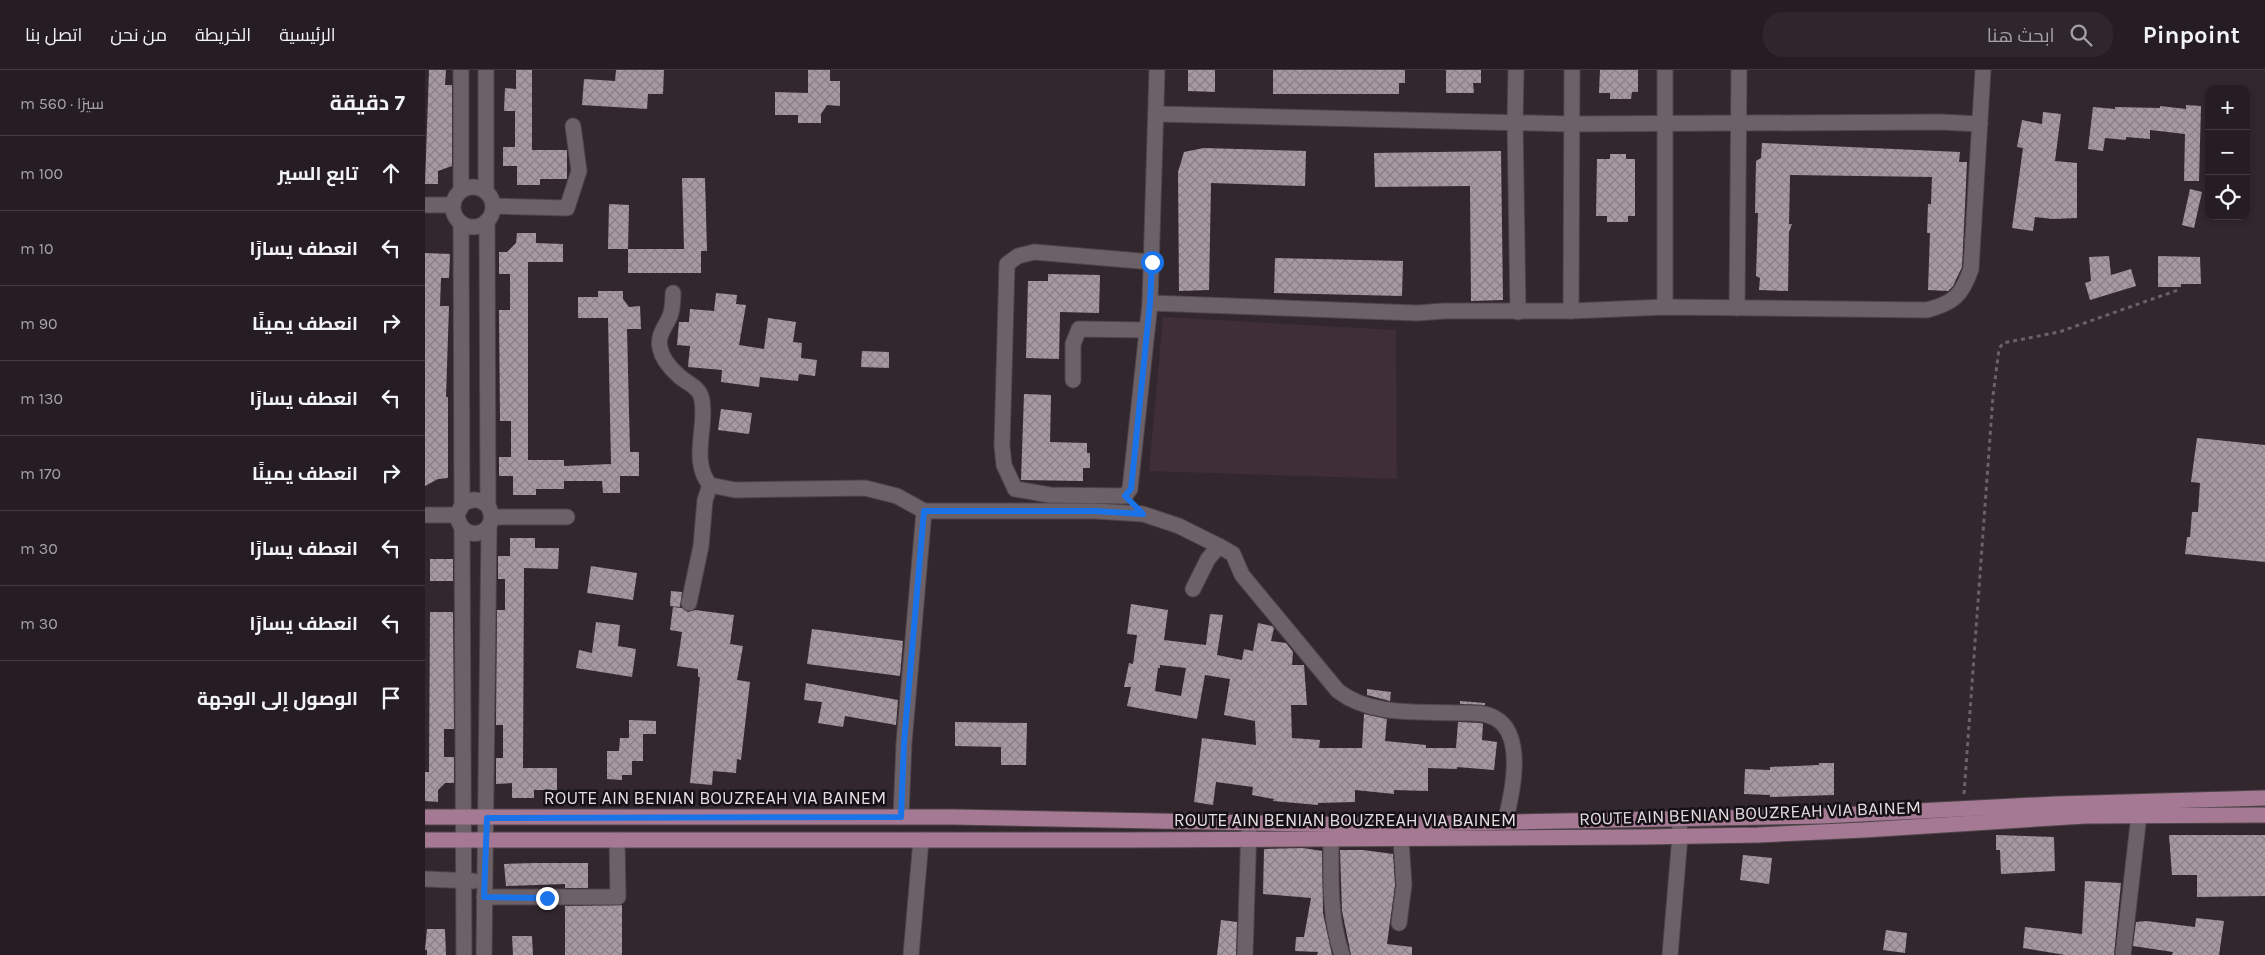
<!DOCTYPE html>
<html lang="ar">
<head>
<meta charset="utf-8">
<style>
	body { margin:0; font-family:Karla,Cairo,sans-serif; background:#2e262a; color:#f1f3f6; direction:rtl }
	.controls { position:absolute; right:15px; top:15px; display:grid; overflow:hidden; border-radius:10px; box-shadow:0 2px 8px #0003 }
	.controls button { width:45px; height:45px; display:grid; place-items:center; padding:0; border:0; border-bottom:1px solid #423b40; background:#261d22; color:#f1f3f6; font:25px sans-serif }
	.stop { position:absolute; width:15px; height:15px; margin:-11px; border:4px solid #1a73e8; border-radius:50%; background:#fff }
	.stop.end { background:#1a73e8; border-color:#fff; box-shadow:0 1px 5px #0008 }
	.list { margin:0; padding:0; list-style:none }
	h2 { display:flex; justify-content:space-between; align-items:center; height:65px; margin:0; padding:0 20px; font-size:21px }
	h2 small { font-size:16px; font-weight:400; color:#a4a2a5 }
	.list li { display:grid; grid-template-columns:32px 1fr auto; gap:15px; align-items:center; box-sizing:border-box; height:75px; padding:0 20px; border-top:1px solid #423b40 }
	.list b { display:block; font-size:19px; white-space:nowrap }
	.list em { font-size:16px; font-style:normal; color:#a4a2a5 }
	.icon { flex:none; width:28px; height:28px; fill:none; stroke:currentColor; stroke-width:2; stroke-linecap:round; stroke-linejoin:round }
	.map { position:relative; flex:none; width:1840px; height:885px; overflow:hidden; direction:ltr }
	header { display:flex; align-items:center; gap:30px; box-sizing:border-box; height:70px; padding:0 25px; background:#261d22; border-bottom:1px solid #423b40 }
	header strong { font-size:24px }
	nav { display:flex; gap:28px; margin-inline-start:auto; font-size:18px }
	.search { width:350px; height:45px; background:#2e262a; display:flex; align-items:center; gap:12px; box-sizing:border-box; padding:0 18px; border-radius:20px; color:#a4a2a5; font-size:19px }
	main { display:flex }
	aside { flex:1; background:#261d22 }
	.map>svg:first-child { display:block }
	.built { fill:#3f2e37 }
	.building { fill:url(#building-cross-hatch); fill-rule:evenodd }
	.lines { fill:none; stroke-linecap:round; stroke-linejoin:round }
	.minor-casing { stroke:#4e454a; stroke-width:17 }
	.major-casing { stroke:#4e454a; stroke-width:17 }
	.path { stroke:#6b6166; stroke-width:3; stroke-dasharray:4 4; stroke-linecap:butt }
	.minor { stroke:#6d6168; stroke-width:15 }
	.major { stroke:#a57993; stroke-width:15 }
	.route { stroke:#1a73e8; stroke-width:6 }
	.labels { text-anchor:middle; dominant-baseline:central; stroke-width:5; stroke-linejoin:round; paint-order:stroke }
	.street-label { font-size:18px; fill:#e4dce0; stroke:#161114 }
</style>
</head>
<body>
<header>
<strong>Pinpoint</strong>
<div class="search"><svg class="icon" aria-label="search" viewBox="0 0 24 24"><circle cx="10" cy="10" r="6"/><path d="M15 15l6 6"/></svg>ابحث هنا</div>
<nav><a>الرئيسية</a><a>الخريطة</a><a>من نحن</a><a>اتصل بنا</a></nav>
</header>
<main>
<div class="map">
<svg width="1840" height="885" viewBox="0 0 1840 885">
	<defs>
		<pattern id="building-cross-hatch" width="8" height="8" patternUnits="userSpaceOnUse" patternTransform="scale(1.25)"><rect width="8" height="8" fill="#a799a0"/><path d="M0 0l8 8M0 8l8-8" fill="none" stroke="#897f84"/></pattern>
	</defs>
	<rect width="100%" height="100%" fill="#32272d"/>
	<path class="built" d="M738 247 971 260 972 409 724 401Z"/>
	<g class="building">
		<path d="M4 0H21L20 15H27V96L13 101V114H0Z"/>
		<path d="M91 0H107V80H142V109H115V115H92V96H78V77H90V41H79L80 18 91 19Z"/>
		<path d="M191 0H239L238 24H223L222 39 157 35 159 9 190 11Z"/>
		<path d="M383 0H405V11H415V36L402 35 396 44V53H373V45H350V22L383 23Z"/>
		<path d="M763 0H790V22L763 21Z"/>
		<path d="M848 0H980V13H974V24H848Z"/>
		<path d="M1021 0H1056V13H1048L1049 23H1021Z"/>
		<path d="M1175 0H1213V22H1207L1206 29H1185V23H1174Z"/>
		<path d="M1761 35 1776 36 1774 111H1759L1760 64 1725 60V69L1701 67V70L1680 68 1678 81 1663 79 1668 37 1690 39V37L1735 38V36L1761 39Z"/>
		<path d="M1618 42 1636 44 1630 91 1652 93V148L1628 149 1610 147 1608 161 1587 158 1598 78 1592 77 1597 50 1617 54Z"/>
		<path d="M1337 73 1535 82 1534 92H1542L1540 136 1537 197 1528 216 1523 221 1503 220 1505 163H1502L1503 134H1506L1507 107 1365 105 1364 154H1367L1364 162 1363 221 1334 220 1335 208 1331 206 1333 143H1330L1331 91 1336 88Z"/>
		<path d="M779 78 881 81 880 116 786 113 784 220 754 221 753 102 759 82Z"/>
		<path d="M1076 81 1078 230 1046 231 1045 116 950 117 949 83Z"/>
		<path d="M1185 84H1201V89H1210V146H1203V152H1182V146H1171L1172 89H1185Z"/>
		<path d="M257 108H280L282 181H276V203H203V179H259Z"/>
		<path d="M1765 119 1777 122 1769 158 1757 155Z"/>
		<path d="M184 134 204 135 203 179H183Z"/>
		<path d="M92 163H111V173L138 174V192H103V390H139V396L186 394 183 248H153V227H173V221H198V229L204 237 215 236 216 259H202L205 382H214V406H195V423H178L177 411H139V419H111V425H88V406H74V387H86V351H75L74 240H85V204H74V182H82L91 173Z"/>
		<path d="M0 183 25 184 24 208H16L15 236H24L21 327H23V408L13 409 0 416Z"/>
		<path d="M1684 186 1686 205 1706 199 1711 216 1665 230 1660 213 1666 211 1664 187Z"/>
		<path d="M1733 186 1775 187 1776 214H1756V217H1733Z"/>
		<path d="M850 188 978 191 977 226 849 223Z"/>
		<path d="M623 204 675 205 674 243 635 242 634 289 601 288 603 211H623Z"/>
		<path d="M291 223 312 225 311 234 321 235 314 275 339 279 343 248 371 252 368 272 377 273 376 288 392 290 390 306 374 304 373 311 335 307 334 317 296 312 297 300 263 297 265 276 252 275 254 252H264L265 239 289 241Z"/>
		<path d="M437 281 464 282V298L436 297Z"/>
		<path d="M599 324 626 325 625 372 662 373V383H665V398H658V411L596 410Z"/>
		<path d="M296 339 327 343 324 364 293 360Z"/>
		<path d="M1772 368 1840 375V492L1760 484 1762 467H1765L1767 442H1773L1775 413 1766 412Z"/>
		<path d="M85 468H110V478H134L133 499 99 498 98 698H132V720H109V728H87V713L71 714V688H78V655H71L72 540H80V509H73V486H85Z"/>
		<rect x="5" y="489" width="23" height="22"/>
		<path d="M166 496 212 503 208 530 162 523Z"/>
		<path d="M246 521 257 522 255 537 245 536Z"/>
		<path d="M706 534 743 540 739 570 781 575 785 544 798 545 792 585 817 590 819 579 828 581 833 553 847 556 849 558 846 571 861 573 868 582 867 595H879L882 635H866L867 668 895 670 894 678H937L939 644 962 649 960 671 1001 675V678H1031L1033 652 1056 653 1058 654 1057 670 1072 672 1069 700 1032 697V699L1003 698V721L969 720V724L930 720V732L893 733V735L848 731 849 729 827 725 828 717 791 712 788 735 769 732 777 668 831 675 830 651 799 645 805 609 780 605 772 649 702 636 706 617H699L704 593 708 594 712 565 702 564ZM735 595 761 598 756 626 730 621 733 598H735Z"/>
		<path d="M248 537 257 538 263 542 270 540 309 545 305 574 318 576 312 610 325 612 316 690 312 689 311 703 288 701 287 715 265 713 275 607H273V599L252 596 257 562 245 560Z"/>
		<path d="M5 542H28L29 659H19V687H29V713H20L13 720V732L0 731V702H4Z"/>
		<path d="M171 552 195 555 193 576 211 579 207 607 151 598 154 580 167 583Z"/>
		<path d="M387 559 478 571 475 606 382 594Z"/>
		<path d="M381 613 473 630 471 655 420 646 418 657 393 653 397 632 379 630Z"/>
		<path d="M942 619 966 622 965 631 942 625Z"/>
		<path d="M1035 631 1060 633V635L1035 634Z"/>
		<path d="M204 650 231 651V664H218V691H207V705H197V710L182 709V681H194L195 668H204Z"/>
		<path d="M530 652 602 653 601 695H576V677L530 676Z"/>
		<path d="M1394 693H1409V725L1345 727V725L1319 724 1320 699 1345 700V697L1394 695Z"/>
		<path d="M1571 765 1629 767 1630 801 1576 804 1575 780H1571Z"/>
		<path d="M1744 765H1840V826L1772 827V805H1747Z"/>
		<path d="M878 778 897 781 898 843 907 885H892L893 882 870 881 871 867H879L886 828 838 824 839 779Z"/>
		<path d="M915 780H938L968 784 970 815 962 874 987 877V885H926L917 841Z"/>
		<path d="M1318 785 1347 788 1344 814 1315 810Z"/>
		<path d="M110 793H163V818H140V814L81 816 79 794Z"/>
		<path d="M1660 811 1696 813 1689 885H1640L1598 878 1600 857 1657 864Z"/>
		<path d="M197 835V885H140V836Z"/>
		<path d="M1771 848 1799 851 1794 885H1747L1748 882 1708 876 1711 852 1721 851 1770 857Z"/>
		<path d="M796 850 812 852 811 885H792Z"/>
		<path d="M2 859H20L21 885H2V880H0Z"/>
		<path d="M1461 860 1482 863 1480 883 1458 880Z"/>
		<path d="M87 866H107L108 885H88Z"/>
	</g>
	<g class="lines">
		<defs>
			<g id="minor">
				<path d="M36 0V121"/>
				<path d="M61 0V122"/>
				<path d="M1091 0 1090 51 1093 242"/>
				<path d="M1240 0V237"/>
				<path d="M731 44 1146 54 1515 52 1555 54"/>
				<circle cx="48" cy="137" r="20"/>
				<path d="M0 135H28"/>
				<path d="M68 136 142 138 154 101 148 56"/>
				<path d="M62 151 63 436C78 463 37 477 32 445L37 435C46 428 55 428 63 436"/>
				<path d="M36 153 37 435"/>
				<path d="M727 192 609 182 593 186 582 194 577 376 579 395 590 419 625 425 700 426 705 419 725 233 732 0"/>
				<path d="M248 223C248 231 248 238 245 246 241 256 232 265 235 278 237 288 246 299 254 306 263 314 275 317 277 330 282 358 265 391 285 415L310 420 440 418 472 426 499 441 479 673 476 747"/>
				<path d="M725 233 992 243 1019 241H1146L1147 0"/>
				<path d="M1312 238 1314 0"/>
				<path d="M1146 241 1240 237 1502 240C1529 233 1537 225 1546 199L1558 0"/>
				<path d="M648 310V274L654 259 722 260"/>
				<path d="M499 441H670L718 444 754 456 794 476"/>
				<path d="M0 445H32"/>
				<path d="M67 447H142"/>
				<path d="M37 458 39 885"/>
				<path d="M768 519 783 489 794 476 808 484 817 505 913 621C947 647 995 641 1036 643 1046 643 1060 642 1070 648 1101 665 1087 725 1080 752"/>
				<path d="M264 533 276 476 280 430 285 415"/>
				<path d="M906 769C906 808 904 847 917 885"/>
				<path d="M0 809 48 811"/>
				<path d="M59 827H193L192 770"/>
				<path d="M974 853 979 815 976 769"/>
				<path d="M59 885 64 457"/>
				<path d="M486 885 496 770"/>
				<path d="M820 885 824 754"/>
				<path d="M1245 885 1255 766 1254 749"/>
				<path d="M1698 885 1714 745"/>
			</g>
			<g id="major">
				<path d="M0 747H528L939 755 1396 746 1631 734 1840 728"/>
				<path d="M0 770H705L1217 767 1333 765 1439 760 1660 746 1840 745"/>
			</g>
		</defs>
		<use href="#minor" class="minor-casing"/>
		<use href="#major" class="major-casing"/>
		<path class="path" d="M1539 724 1568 326 1574 279 1578 273 1634 262 1753 220"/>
		<use href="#minor" class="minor"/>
		<use href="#major" class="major"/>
	</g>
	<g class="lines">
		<path class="route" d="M122 828 59 827 62 748 476 747 479 673 499 441H670L718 444 700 426 706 419 725 233 727 192"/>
	</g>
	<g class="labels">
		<g class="street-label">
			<text x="290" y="728">ROUTE AIN BENIAN BOUZREAH VIA BAINEM</text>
			<text transform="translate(1325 743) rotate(-2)">ROUTE AIN BENIAN BOUZREAH VIA BAINEM</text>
			<text x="920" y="750">ROUTE AIN BENIAN BOUZREAH VIA BAINEM</text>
		</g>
	</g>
</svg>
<div class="controls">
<button>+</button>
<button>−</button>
<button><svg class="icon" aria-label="locate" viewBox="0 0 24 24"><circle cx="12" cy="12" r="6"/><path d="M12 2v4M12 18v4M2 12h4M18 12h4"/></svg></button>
</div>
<div class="stop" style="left:727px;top:192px"></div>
<div class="stop end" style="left:122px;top:828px"></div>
</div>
<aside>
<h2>7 دقيقة<small>سيرًا · 560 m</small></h2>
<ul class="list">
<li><svg class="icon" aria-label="ahead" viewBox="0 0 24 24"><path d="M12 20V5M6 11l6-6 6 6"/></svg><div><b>تابع السير</b></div><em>100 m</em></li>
<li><svg class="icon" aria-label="left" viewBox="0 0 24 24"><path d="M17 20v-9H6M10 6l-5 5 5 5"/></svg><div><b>انعطف يسارًا</b></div><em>10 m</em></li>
<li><svg class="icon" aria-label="right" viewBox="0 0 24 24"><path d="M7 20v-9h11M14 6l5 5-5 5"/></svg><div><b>انعطف يمينًا</b></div><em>90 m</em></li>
<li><svg class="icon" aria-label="left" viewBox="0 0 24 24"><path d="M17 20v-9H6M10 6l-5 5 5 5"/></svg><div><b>انعطف يسارًا</b></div><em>130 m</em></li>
<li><svg class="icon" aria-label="right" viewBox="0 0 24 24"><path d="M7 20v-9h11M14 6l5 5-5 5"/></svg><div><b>انعطف يمينًا</b></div><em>170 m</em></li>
<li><svg class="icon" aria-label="left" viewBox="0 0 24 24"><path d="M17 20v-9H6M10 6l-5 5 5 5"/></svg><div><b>انعطف يسارًا</b></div><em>30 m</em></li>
<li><svg class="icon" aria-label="left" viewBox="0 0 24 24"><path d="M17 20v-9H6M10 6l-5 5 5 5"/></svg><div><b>انعطف يسارًا</b></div><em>30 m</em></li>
<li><svg class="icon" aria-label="arrive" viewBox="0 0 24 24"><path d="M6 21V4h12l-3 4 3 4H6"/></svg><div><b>الوصول إلى الوجهة</b></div></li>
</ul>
</aside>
</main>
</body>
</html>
